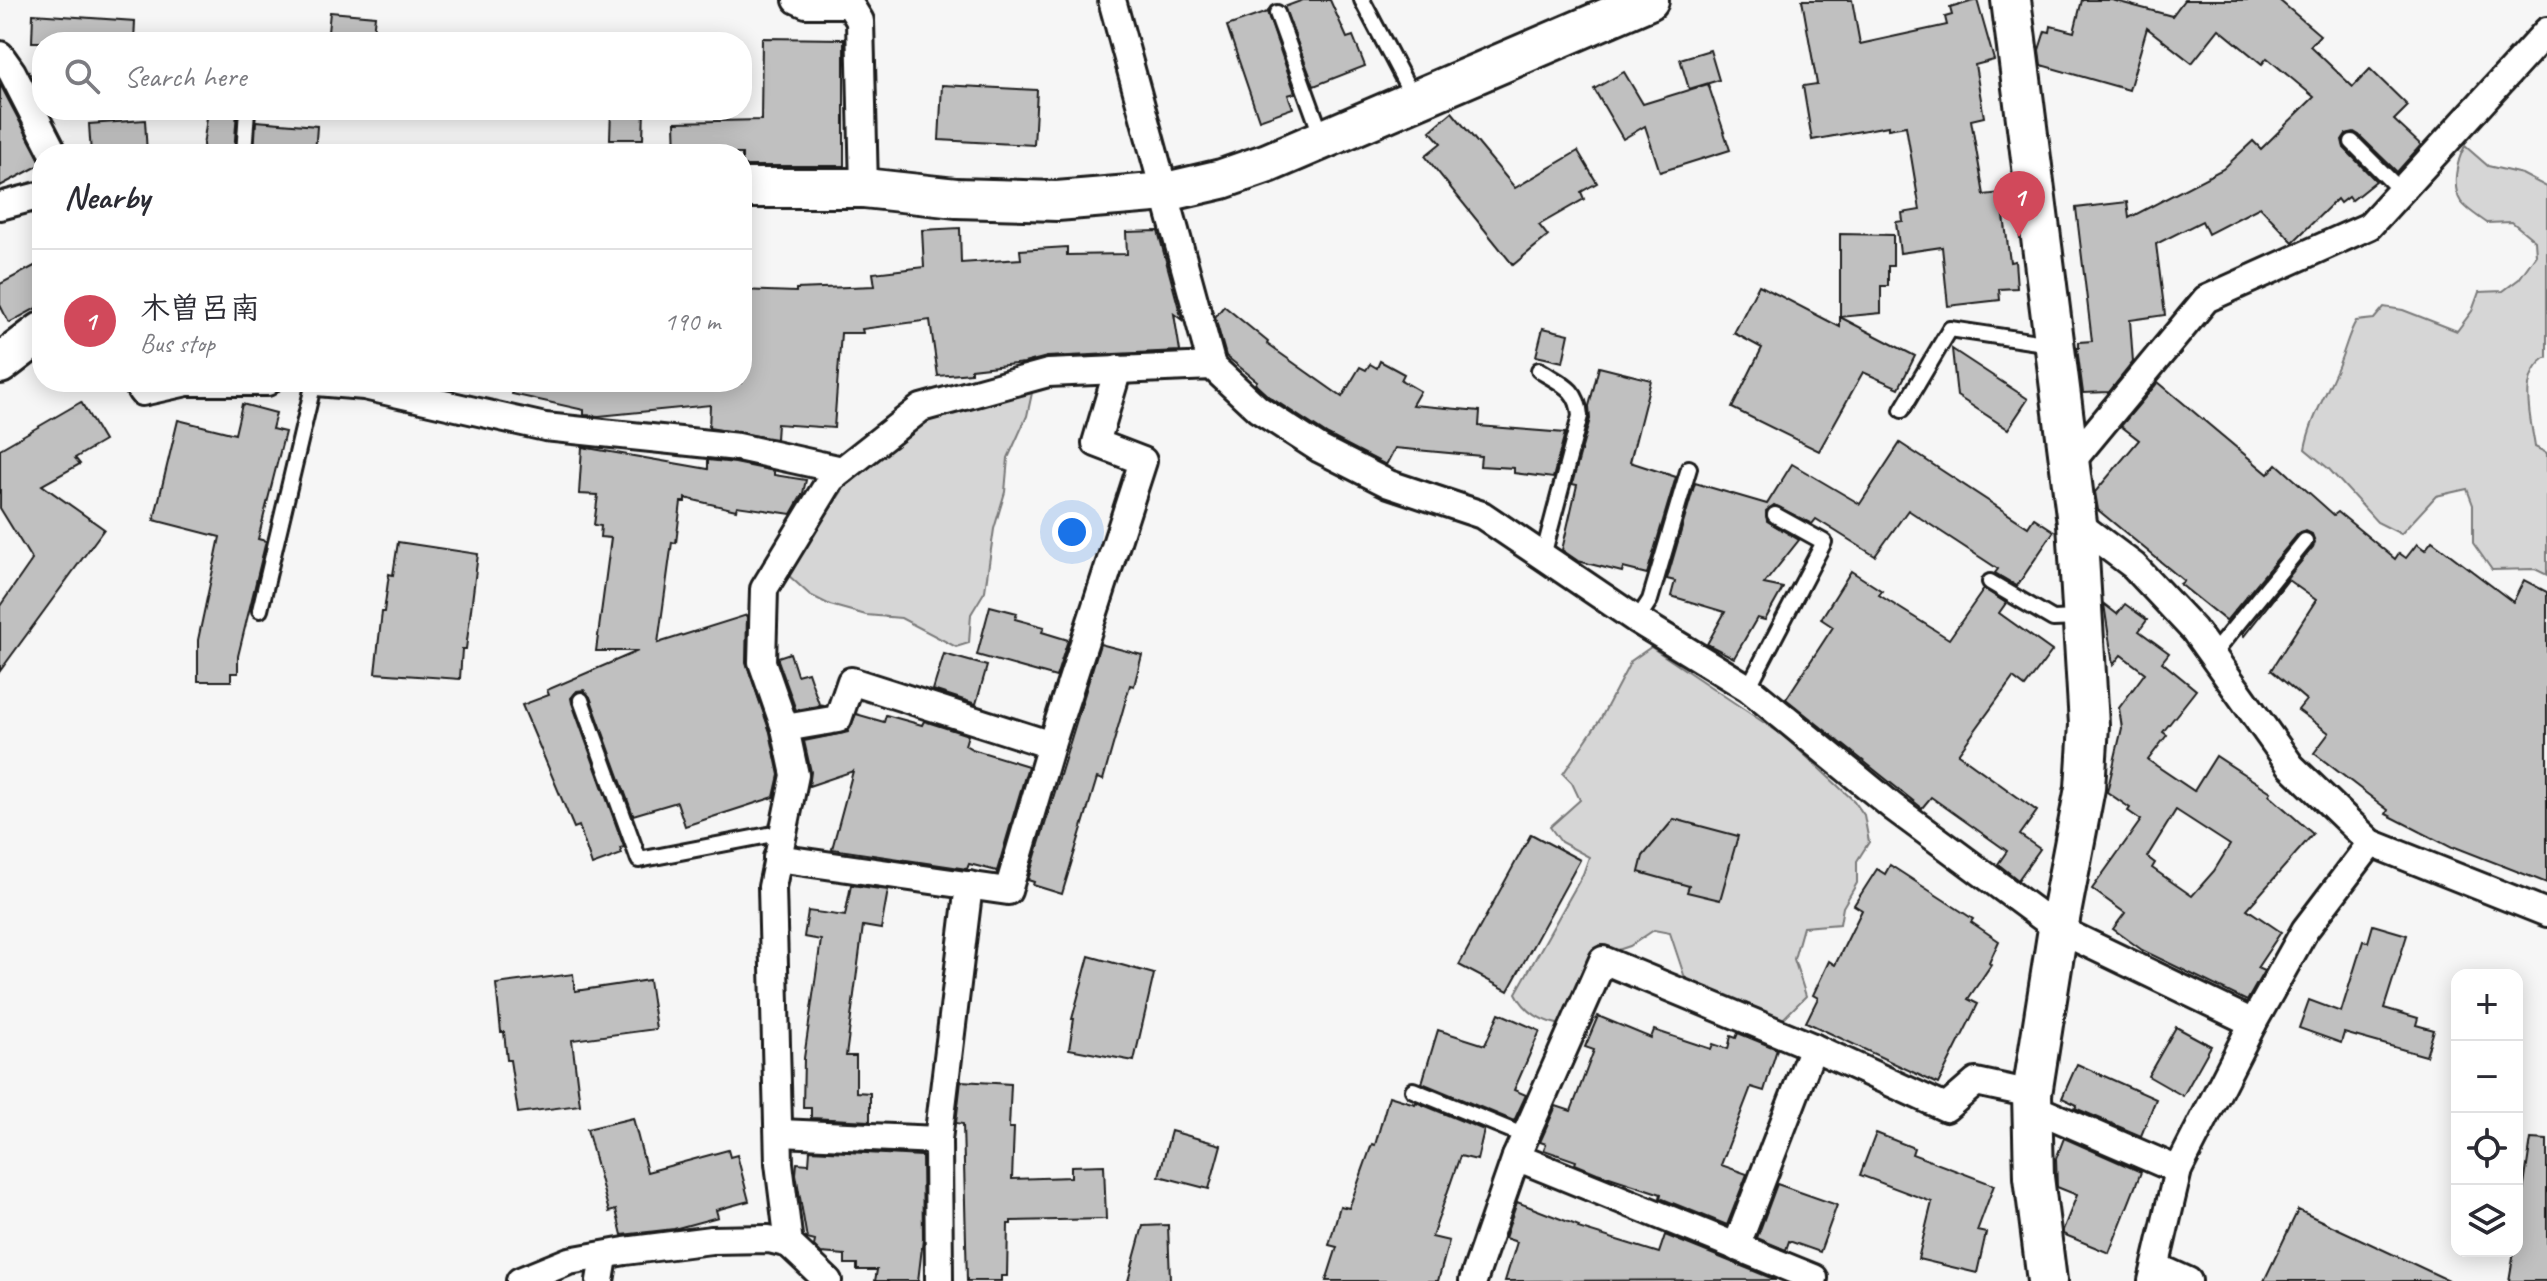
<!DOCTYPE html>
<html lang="en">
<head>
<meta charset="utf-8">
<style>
	body { margin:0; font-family:Caveat,"Klee One",sans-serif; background:#f2f2f3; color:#2b2b33 }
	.controls { position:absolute; right:24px; bottom:24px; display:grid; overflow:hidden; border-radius:16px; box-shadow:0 4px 20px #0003 }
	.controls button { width:72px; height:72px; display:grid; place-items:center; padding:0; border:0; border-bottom:2px solid #e1e1e2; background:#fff; color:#2b2b33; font:40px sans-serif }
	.you { position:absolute; left:1072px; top:532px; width:28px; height:28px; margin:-20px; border:6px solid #fff; border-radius:50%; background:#1a73e8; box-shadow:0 0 0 12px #1a73e833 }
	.badge { display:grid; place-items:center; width:52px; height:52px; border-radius:50%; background:#d1495b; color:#fff; font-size:26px; font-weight:700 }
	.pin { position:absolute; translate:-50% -66px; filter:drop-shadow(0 2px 4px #0008) }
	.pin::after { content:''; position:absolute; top:42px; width:28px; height:24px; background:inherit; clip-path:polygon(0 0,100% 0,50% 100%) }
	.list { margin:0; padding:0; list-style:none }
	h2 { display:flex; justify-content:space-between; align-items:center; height:104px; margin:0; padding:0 32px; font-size:34px }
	h2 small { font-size:26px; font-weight:400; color:#7c7c81 }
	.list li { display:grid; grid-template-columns:52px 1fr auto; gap:24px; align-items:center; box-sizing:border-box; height:144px; padding:0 32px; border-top:2px solid #e1e1e2 }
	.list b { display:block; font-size:30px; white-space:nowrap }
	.list p { margin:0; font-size:26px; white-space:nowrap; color:#7c7c81 }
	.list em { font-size:26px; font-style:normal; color:#7c7c81 }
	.icon { flex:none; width:44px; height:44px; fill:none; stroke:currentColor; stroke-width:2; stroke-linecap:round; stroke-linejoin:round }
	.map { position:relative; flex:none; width:2547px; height:1281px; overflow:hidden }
	.search { position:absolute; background:#fff; box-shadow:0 4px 20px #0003; left:32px; top:32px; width:720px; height:88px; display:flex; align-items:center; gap:20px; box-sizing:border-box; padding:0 28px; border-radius:32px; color:#7c7c81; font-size:30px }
	.panel { position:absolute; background:#fff; box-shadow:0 4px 20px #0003; left:32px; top:144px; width:720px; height:248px; border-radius:32px }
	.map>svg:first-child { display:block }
	.green { fill:#d6d6d6; stroke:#797979; stroke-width:2 }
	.building { fill:#c0c0c0; stroke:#1c1c1c; stroke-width:2; fill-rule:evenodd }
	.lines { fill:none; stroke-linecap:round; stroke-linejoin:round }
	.lane-casing { stroke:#1c1c1c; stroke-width:20 }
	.street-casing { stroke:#1c1c1c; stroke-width:32 }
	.secondary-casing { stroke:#1c1c1c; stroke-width:44 }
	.lane { stroke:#fff; stroke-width:14 }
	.street { stroke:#fff; stroke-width:26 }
	.secondary { stroke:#fff; stroke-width:38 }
</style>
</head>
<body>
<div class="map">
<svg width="2547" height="1281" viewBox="0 0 2547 1281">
	<rect width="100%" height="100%" fill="#f6f6f6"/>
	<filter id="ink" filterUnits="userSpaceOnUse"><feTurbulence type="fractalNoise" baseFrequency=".0125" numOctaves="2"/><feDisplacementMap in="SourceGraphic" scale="16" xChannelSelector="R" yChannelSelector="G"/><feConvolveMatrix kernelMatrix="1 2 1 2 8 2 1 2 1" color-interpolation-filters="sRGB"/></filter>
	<g filter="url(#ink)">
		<g class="green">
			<path d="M2465 146 2488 166 2522 174 2547 187V357C2517 375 2531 419 2535 447L2547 453V575L2535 569 2492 570 2473 543V505L2467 489 2436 496 2401 534 2377 522 2329 469 2305 449C2311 415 2331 388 2342 356 2347 343 2349 333 2356 321L2374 319 2384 307 2403 310 2457 331 2472 311 2479 292 2503 291 2519 279 2536 255 2535 241 2512 222 2487 223C2479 217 2467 210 2461 202 2451 187 2457 160 2465 146Z"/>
			<path d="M1032 393 1027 416 1008 458 1005 492 994 529 985 591 971 614 969 643 956 647 901 618 866 615 830 605 810 595 787 574 854 473 896 439 933 419 966 408Z"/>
			<path d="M1651 647 1781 734 1808 758 1854 801 1864 815 1869 842 1857 861V883L1843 907 1840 924 1803 927 1794 959 1806 996 1783 1019 1756 1012 1725 996 1688 987 1670 933 1654 930 1630 946 1594 958 1564 1025C1543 1023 1525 1012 1516 993L1583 874 1589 857 1561 842 1550 827 1580 800 1572 783 1563 774 1601 718 1631 661Z"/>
		</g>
		<g class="building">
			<path d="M1303 0H1330L1347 38 1353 36 1365 66 1314 86 1284 7Z"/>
			<path d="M1802 0H1852L1860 44 1947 25 1945 17 1952 15 1950 8 1977 0 1994 60 1975 65 1984 117 1971 120 1984 195 2001 193 2010 262 2015 261 2017 288 1999 289 2000 300 1948 306 1942 247 1900 253 1896 222 1903 221 1902 213 1920 210 1906 126 1888 129V126L1812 140 1803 86 1817 84Z"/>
			<path d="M2082 0H2112L2172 16 2184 0H2279L2320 35 2310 46 2353 87 2370 69 2408 106 2394 120 2421 145 2397 172 2359 135 2354 132 2346 134 2342 140 2344 148 2376 181 2351 201 2348 197 2340 203 2337 199 2293 242 2260 207 2208 234 2202 221 2156 244 2165 315 2130 320 2133 362 2109 392 2083 393 2077 348H2079V342L2092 341 2076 208 2127 202 2129 218 2223 169 2253 141 2261 149 2314 97 2267 58 2262 64 2219 29 2192 63 2147 28 2129 90 2041 65 2039 50 2045 31 2050 32 2051 26 2074 32Z"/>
			<path d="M330 12 375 16 372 42H327Z"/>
			<path d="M1267 12 1295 93 1288 95 1293 108 1259 120 1227 26Z"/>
			<path d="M33 14 135 21 134 42H32Z"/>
			<path d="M762 38 844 39V166H742V154H676L675 122 761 120Z"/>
			<path d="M1710 50 1719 80 1689 89 1680 59Z"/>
			<path d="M1624 72 1643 104 1708 84 1730 150 1660 172 1645 126 1623 139 1594 89Z"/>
			<path d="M0 84 42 164 0 186Z"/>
			<path d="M942 85 1037 90 1034 145 939 140Z"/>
			<path d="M208 110H237L234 154H202Z"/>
			<path d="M611 110H644L643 139H610Z"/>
			<path d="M1452 112 1515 188 1578 151 1597 183 1581 192 1584 199 1539 225 1548 236 1513 265 1425 156 1441 143 1430 131Z"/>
			<path d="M145 120 147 154H91L89 124Z"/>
			<path d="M256 121 317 126 315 154H254Z"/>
			<path d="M960 228 961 263 1021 259 1020 250 1067 247V255L1127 254 1126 232 1158 231 1182 320 1174 314 1180 351 1047 357 1024 363 971 369V373L938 376 930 320 862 329 863 333H841L834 428 777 424 776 439 709 428 710 405 599 416 584 415V410L512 394 513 382 742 383V290L796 292V289L875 286 873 273 924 267 922 230Z"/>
			<path d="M1840 234 1893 235V266H1888V286H1881V313L1840 317Z"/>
			<path d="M42 262V305L9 323 0 305V284Z"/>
			<path d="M1759 285 1840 327V317L1915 356 1899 388 1863 372 1819 451 1732 408 1762 348 1734 333Z"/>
			<path d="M1224 306 1268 342 1267 344 1342 397 1360 367 1366 370 1370 364 1377 368 1380 361 1404 374 1401 380 1420 391 1412 405 1480 411 1479 426 1565 433 1553 478 1514 473V468L1480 466 1481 456 1395 448 1386 465 1328 435 1268 396 1255 384 1257 381 1226 356 1215 317Z"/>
			<path d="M1543 328 1569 334 1563 362 1536 356Z"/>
			<path d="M1952 349 2028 399 2008 429 1957 396Z"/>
			<path d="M1599 367 1651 380 1630 462 1676 477 1647 574 1623 568 1622 572 1578 561 1562 550 1577 485 1572 484 1590 419 1589 406Z"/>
			<path d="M2158 382 2268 474 2277 464 2334 515 2338 512 2395 559 2399 553 2406 558 2417 544 2425 550 2432 541 2513 602 2524 580 2547 592V883L2455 847 2454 849 2386 814 2388 810 2314 753 2329 733 2298 710 2306 700 2271 670 2316 600 2288 580 2244 636 2242 634 2313 547 2315 542 2312 534 2306 531 2297 535 2226 621 2180 584 2184 581 2098 510 2095 492 2139 440 2121 426Z"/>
			<path d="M81 402 104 441 75 458 80 464 42 485 104 529 0 671V606L32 560 0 508V449Z"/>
			<path d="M242 404 276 413 272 429 285 432 258 539 266 541 238 656V673H231V681H198V640L220 537 154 520 178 420 235 434Z"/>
			<path d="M1900 443 2028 527 2034 518 2054 531 2017 586 1995 573 1998 569 1908 510 1875 556 1816 519 1812 524 1774 505 1766 511 1767 521 1799 540 1764 584 1783 588 1765 620 1757 618 1734 658 1707 644 1725 612 1671 596 1675 581 1667 579 1695 483 1767 504 1792 464 1860 504Z"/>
			<path d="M582 447 708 469V460L735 463 774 471V475L806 480 803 493 791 514 737 506 736 510 685 498V502H681L676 543 672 542 658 643 747 615 746 662 770 732 779 775 774 797 685 826 677 802 633 815 590 697 584 690 577 691 571 698 572 703 624 847 620 848 622 854 592 865 579 826 574 828 522 705 549 695 547 690 638 651H596L611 538 600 537 601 526 594 525 598 495 579 494Z"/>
			<path d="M398 542 478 554 466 649H462L460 679 375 673 382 612H384L389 574 393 575Z"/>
			<path d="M1851 571 1882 591 1879 595 1949 639 1984 589 2006 603 1999 613 2052 651 2025 687 2013 678 1958 754 2037 811 2020 835 2040 849 2018 880 1998 864 2007 851 1931 797 1922 808 1786 699 1833 627 1821 619Z"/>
			<path d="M2104 604 2117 614 2125 604 2147 620 2139 631 2169 653 2162 662 2196 690 2163 732 2167 735 2148 760 2194 791 2216 756 2271 792 2269 795 2313 834 2247 909 2281 932 2257 968 2264 971 2247 1001 2142 950 2113 929 2125 913 2092 889 2141 820 2128 811 2130 808 2107 792 2122 728 2119 708 2145 673 2121 655 2113 665ZM2176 810 2230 845 2214 871 2192 896 2152 868 2155 863 2147 857Z"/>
			<path d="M990 606 1017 613 1015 619 1044 627 1042 632 1068 640 1056 677 977 655Z"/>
			<path d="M1100 644 1142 655 1134 686 1130 685 1103 780 1097 778 1062 894 1033 885 1034 882 1028 880Z"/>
			<path d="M790 653 797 675 808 672 819 704 824 705 796 710 778 660V657Z"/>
			<path d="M944 654 987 666 976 704 933 690Z"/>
			<path d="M856 714 884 722 886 715 922 725 924 721 968 735 965 745 972 749 1028 766 997 871 969 864 967 869 832 849 853 771 809 786 811 772 804 741 848 732Z"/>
			<path d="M1674 819 1738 836 1720 900 1687 892 1689 886 1639 872 1643 856Z"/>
			<path d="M1531 834 1580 860 1508 991 1459 965Z"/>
			<path d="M1890 865 1973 919 1971 922 1999 941 1989 963 1991 965 1968 999 1978 1004 1938 1084 1806 1022 1818 998 1813 995 1829 961 1835 965 1862 910 1854 905 1877 869 1885 874Z"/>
			<path d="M851 885 888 890 881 929 863 926 846 1056H856V1092L870 1093V1121L811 1118V1108H803L804 1058 821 940 804 937 808 911 845 916Z"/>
			<path d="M2373 925 2407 935 2384 1008 2418 1018 2416 1025 2434 1030 2426 1056 2344 1033 2341 1043 2299 1028 2309 1000 2341 1012 2363 941 2368 942Z"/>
			<path d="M1089 956 1154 974 1134 1061 1069 1049 1074 1019H1072Z"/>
			<path d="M573 974 575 991 649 980 656 1029 572 1040 580 1105 518 1113 510 1060H507L504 1032H501L496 984Z"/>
			<path d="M1499 1013 1540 1031 1514 1090 1526 1095 1514 1121 1422 1083 1438 1030 1485 1045Z"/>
			<path d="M1598 1016 1651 1038 1654 1030 1711 1049 1713 1044 1728 1049 1731 1036 1736 1038 1738 1033 1777 1049 1764 1091 1751 1087 1721 1165 1747 1174 1727 1225 1660 1198 1661 1194 1597 1173 1575 1164 1576 1161 1544 1150 1546 1144 1540 1142 1556 1106 1571 1111 1594 1050 1585 1047Z"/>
			<path d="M2176 1027 2211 1046 2183 1096 2148 1076Z"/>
			<path d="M2077 1064 2156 1099 2141 1136 2075 1108 2077 1105 2062 1098Z"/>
			<path d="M961 1081 1011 1084 1009 1128H1014L1012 1179 1071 1177V1166L1104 1165 1106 1219 1011 1221V1224H1008L1007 1276H1001V1281H967L963 1124 956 1123Z"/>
			<path d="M1389 1096 1415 1104 1416 1102 1484 1130 1477 1160 1460 1156 1432 1237 1449 1241 1438 1281H1326L1337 1247 1329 1245 1340 1206 1349 1208 1372 1144 1375 1145Z"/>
			<path d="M633 1118 647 1172 728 1150 730 1157 737 1155 749 1201 716 1210 718 1217 674 1229 622 1235 616 1210 609 1212 587 1129Z"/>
			<path d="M1171 1131 1221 1145 1209 1189 1159 1176Z"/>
			<path d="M1876 1133 1914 1148 1912 1154 1994 1185 1977 1231 1986 1233 1977 1273 1918 1259 1932 1202 1860 1175Z"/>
			<path d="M2064 1138 2141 1172 2109 1253 2063 1234V1230L2077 1195 2057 1187 2056 1159Z"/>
			<path d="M2531 1139 2547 1140V1281H2509L2514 1251H2517V1232Z"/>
			<path d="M810 1150 922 1156 923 1239 918 1281H875L877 1270H857V1264H845V1255L821 1253 814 1246 815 1241 807 1239 796 1174 797 1163 809 1164Z"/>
			<path d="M1777 1184 1837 1205 1820 1252 1789 1241 1786 1250 1757 1238Z"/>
			<path d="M1517 1202 1579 1226 1578 1228 1659 1253 1665 1235 1776 1280 1505 1281 1517 1242 1505 1238Z"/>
			<path d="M2298 1210 2450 1281H2264Z"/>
			<path d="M1168 1225 1170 1280 1128 1281 1143 1226Z"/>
		</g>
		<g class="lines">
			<defs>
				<g id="lane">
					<path d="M1362 0 1414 99"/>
					<path d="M1277 13 1322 137"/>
					<path d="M2352 142 2401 191"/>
					<path d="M244 154 247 110"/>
					<path d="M1539 370C1561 384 1578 388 1580 416L1543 556"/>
					<path d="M1902 410 1950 329 2051 344"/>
					<path d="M1990 582 2053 619 2079 618"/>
					<path d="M260 610 314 382"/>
					<path d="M1637 620 1650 600 1689 468"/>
					<path d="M2212 655 2305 541"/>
					<path d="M1748 688 1824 542 1775 515"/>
					<path d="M581 700 639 860 784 832"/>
					<path d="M1413 1090 1525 1136"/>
				</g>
				<g id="street">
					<path d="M797 0 806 4H849"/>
					<path d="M847 0 860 21 864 188"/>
					<path d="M1112 0 1212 366"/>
					<path d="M0 55 12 72 54 154"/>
					<path d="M0 206 42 195"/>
					<path d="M136 382 142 392 187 382H267"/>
					<path d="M317 382 364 386 545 427 738 447 842 470"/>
					<path d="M2071 462 2206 299 2369 226 2547 31"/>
					<path d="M2077 523 2134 566 2194 630 2291 766 2371 843 2547 913"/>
					<path d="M1051 745 1143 461 1096 443 1118 369"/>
					<path d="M777 858 1008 891 1051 745 851 681 838 719 785 728"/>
					<path d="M2034 1108 2178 1170"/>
					<path d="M780 1133 938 1140 939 1281"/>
					<path d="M938 1140 969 885"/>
					<path d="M1516 1157 1814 1278 1813 1281"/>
					<path d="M1736 1247 1813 1047"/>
					<path d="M2157 1267 2188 1281"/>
					<path d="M520 1281 569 1261 625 1251 711 1240 769 1239 789 1244"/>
					<path d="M600 1281 604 1257"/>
					<path d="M828 1281 789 1244 779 1163 772 887 795 775 785 728 762 662 764 589 831 479 921 408 1048 373 1212 366 1258 409 1320 449 1389 484 1482 515 1637 620 1748 688 1893 807 2058 929 2253 1023"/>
					<path d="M1473 1281 1516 1157 1603 960 1813 1047 1946 1108 1976 1082 2032 1094"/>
					<path d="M2152 1281 2178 1170 2253 1023 2305 930 2371 843"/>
				</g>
				<g id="secondary">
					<path d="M2011 0 2077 523 2089 725 2085 788 2058 929 2032 1094 2034 1177 2047 1281"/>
					<path d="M742 188H864L956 198 1057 201 1166 192 1222 179 1268 163 1649 0"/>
					<path d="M0 364 42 332"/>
				</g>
			</defs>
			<use href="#lane" class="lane-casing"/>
			<use href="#street" class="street-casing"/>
			<use href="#secondary" class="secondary-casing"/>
			<use href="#lane" class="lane"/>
			<use href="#street" class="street"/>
			<use href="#secondary" class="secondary"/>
		</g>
	</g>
</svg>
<div class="controls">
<button>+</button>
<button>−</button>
<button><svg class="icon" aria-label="locate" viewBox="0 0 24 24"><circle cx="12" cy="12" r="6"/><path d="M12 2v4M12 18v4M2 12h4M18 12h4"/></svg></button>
<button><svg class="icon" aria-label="layers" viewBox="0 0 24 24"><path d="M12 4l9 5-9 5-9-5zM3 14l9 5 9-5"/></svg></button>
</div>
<div class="you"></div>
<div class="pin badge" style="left:2019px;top:237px">1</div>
<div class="search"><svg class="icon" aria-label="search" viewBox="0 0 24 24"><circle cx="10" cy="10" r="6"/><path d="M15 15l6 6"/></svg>Search here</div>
<section class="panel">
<h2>Nearby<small></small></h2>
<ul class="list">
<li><span class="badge">1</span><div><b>木曽呂南</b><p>Bus stop</p></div><em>190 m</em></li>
</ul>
</section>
</div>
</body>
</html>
